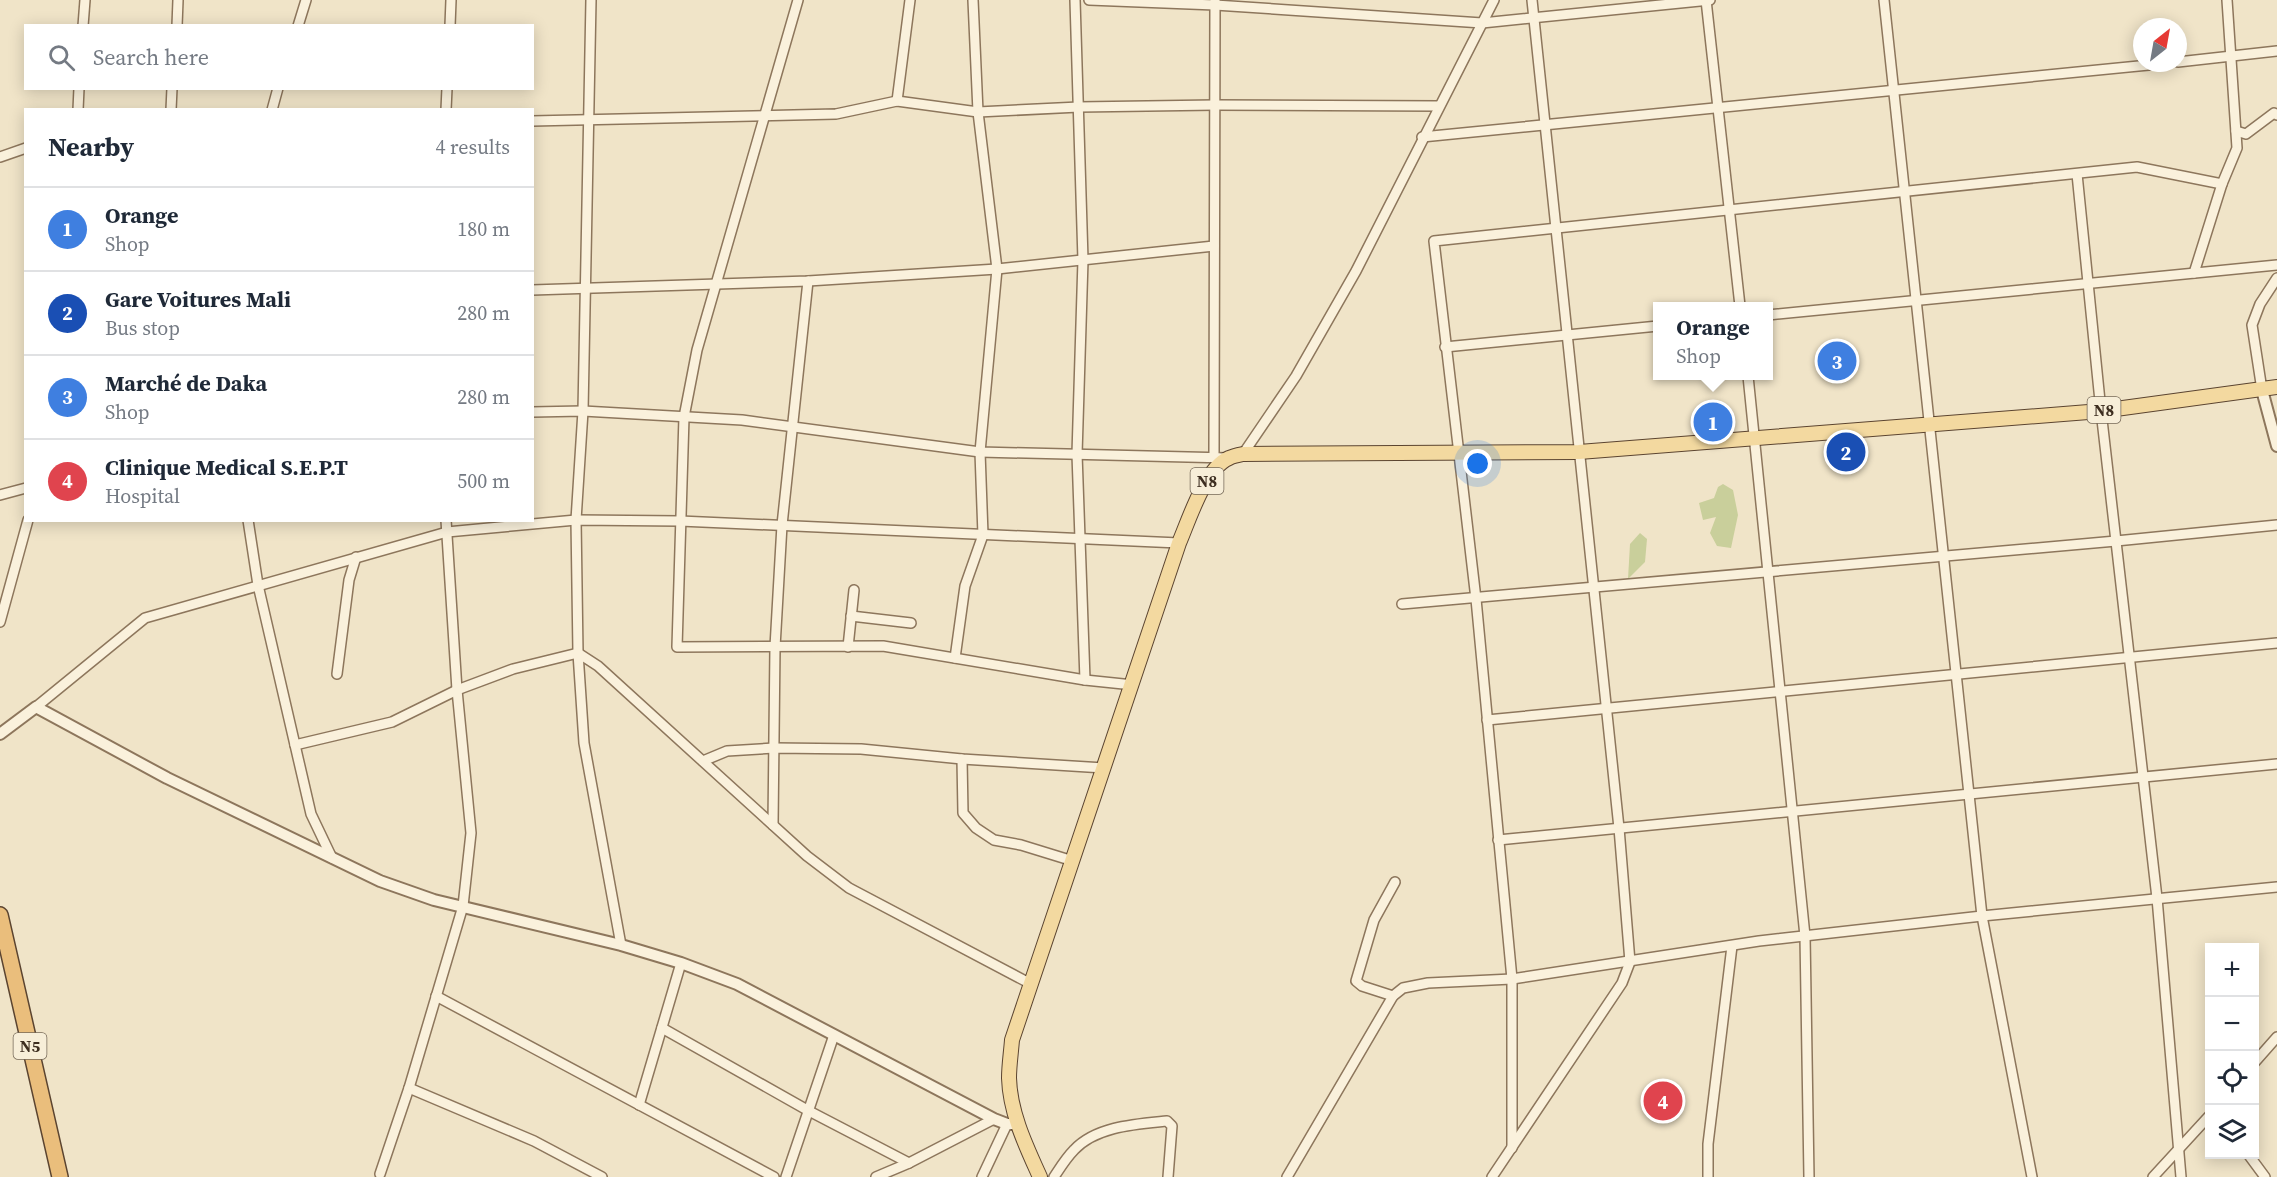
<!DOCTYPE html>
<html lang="en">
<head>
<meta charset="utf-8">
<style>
	body { margin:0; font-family:"Source Serif 4",serif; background:#f6f6f7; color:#1f2937 }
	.controls { position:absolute; right:18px; bottom:18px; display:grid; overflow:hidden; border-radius:0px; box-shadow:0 3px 15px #0003 }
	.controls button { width:54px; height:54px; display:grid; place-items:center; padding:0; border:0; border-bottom:2px solid #e0e1e3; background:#fff; color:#1f2937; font:30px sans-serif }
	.compass { position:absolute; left:2133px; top:18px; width:54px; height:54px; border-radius:50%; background:#fff; box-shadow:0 3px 15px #0003; rotate:31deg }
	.you { position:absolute; left:1478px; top:464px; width:21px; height:21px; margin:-15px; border:4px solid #fff; border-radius:50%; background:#1a73e8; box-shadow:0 0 0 9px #1a73e833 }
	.badge { display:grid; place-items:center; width:39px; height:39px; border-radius:50%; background:#ea580c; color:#fff; font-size:20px; font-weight:700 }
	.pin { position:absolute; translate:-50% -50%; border:3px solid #fff; box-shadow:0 2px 6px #0006 }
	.popup { position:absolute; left:1653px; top:302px; width:120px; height:78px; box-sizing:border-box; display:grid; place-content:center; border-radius:0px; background:#fff; filter:drop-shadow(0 2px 4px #0005); font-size:20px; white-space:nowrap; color:#747a83 }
	.popup b { font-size:22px; color:#1f2937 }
	.popup::after { content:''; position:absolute; left:50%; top:100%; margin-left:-12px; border:12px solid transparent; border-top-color:#fff }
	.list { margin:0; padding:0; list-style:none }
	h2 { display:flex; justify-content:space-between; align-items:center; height:78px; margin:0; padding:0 24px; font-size:26px }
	h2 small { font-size:20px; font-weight:400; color:#747a83 }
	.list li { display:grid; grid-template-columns:39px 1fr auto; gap:18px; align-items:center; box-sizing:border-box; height:84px; padding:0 24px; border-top:2px solid #e0e1e3 }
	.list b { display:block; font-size:22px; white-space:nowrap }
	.list p { margin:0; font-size:20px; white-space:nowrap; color:#747a83 }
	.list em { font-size:20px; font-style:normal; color:#747a83 }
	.icon { flex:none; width:33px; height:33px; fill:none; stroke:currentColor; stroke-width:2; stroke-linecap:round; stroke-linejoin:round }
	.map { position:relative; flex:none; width:2277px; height:1177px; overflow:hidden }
	.search { position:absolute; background:#fff; box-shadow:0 3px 15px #0003; left:24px; top:24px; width:510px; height:66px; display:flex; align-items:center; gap:15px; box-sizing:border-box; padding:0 21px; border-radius:0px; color:#747a83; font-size:22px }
	.panel { position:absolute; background:#fff; box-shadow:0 3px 15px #0003; left:24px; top:108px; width:510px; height:414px; border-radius:0px }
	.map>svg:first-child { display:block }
	.green { fill:#c9cf9b }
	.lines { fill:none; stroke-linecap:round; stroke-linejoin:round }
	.minor-casing { stroke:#8d765c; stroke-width:12 }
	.tertiary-casing { stroke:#8d765c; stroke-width:14 }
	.primary-casing { stroke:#5b4430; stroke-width:16 }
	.trunk-casing { stroke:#5b4430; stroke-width:18 }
	.minor { stroke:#faf1dc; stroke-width:9 }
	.tertiary { stroke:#faf1dc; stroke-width:10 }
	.primary { stroke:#f3d9a0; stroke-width:14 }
	.trunk { stroke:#eabe7c; stroke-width:15 }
	.labels { text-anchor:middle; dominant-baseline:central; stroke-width:4.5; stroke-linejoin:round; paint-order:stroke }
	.shield { fill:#f7eed8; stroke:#756857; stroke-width:1.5 }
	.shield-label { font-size:16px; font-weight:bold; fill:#3d2e20 }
</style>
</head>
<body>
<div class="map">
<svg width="2277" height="1177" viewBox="0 0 2277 1177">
	<rect width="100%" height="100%" fill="#f0e4c8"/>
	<g class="green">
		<path d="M1723 484 1733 490 1738 515 1731 548 1717 546 1710 533 1716 517 1703 520 1699 503 1714 498 1718 487Z"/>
		<path d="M1640 533 1647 539 1645 562 1628 579 1630 544Z"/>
	</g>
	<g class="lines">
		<defs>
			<g id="minor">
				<path d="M591 0 583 411 576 520 578 653 584 743 621 945"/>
				<path d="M798 0 697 350 684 417 677 647 883 646 1085 680 1133 685"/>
				<path d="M1075 0 1083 260 1077 454 1085 680"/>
				<path d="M1089 0 1215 5 1482 23 1710 0"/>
				<path d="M1706 0 1740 306"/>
				<path d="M1884 0 1982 916 2032 1177"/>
				<path d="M83 26 85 0"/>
				<path d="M177 26 178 0"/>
				<path d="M298 26 306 0"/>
				<path d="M450 26 451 0"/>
				<path d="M2178 62 2277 51"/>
				<path d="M897 101 910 0"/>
				<path d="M78 110 79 88"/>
				<path d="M171 110 172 88"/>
				<path d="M272 110 278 88"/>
				<path d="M446 110 447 88"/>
				<path d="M532 121 836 114 897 101 978 112 1079 107 1215 105 1439 106"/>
				<path d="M2236 131 2246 134 2274 113 2277 115"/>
				<path d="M1422 137 2169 63"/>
				<path d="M0 157 26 148"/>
				<path d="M2077 174 2101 411 2157 898 2181 1177"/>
				<path d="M2194 273 2222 184 2237 148 2227 0"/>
				<path d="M532 290 808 281 997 269 1214 246"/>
				<path d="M1768 315 2277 265"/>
				<path d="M1445 347 1658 326"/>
				<path d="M1748 376 1805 936 1809 1177"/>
				<path d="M2262 390 2252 325 2260 304 2277 278"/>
				<path d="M532 412 583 411 742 420 980 452 1228 458"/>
				<path d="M1243 454 1296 376 1356 271 1494 0"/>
				<path d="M1214 456 1215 0"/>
				<path d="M0 495 26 488"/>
				<path d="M248 520 258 585 311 814 332 858"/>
				<path d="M1402 604 2116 541 2277 525"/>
				<path d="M851 616 911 623"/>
				<path d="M0 622 28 520"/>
				<path d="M848 647 854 590"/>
				<path d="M955 658 965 586 983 535 980 452 997 269 978 112 973 0"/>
				<path d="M337 674 349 580 356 557"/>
				<path d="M36 707 145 618 447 532 576 520 680 521 1179 543"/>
				<path d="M1487 720 2277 643"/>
				<path d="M295 745 392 722 457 690 513 669 578 653 598 666 807 856 849 888 1031 984"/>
				<path d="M962 759 963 813 976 828 994 840 1021 845 1073 861"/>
				<path d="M703 761 727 751 774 748 861 749 962 759 1104 768"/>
				<path d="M773 825 775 647 782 525 808 281"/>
				<path d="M1498 840 2277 764"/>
				<path d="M436 996 774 1177"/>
				<path d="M1393 996 1362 986 1356 981 1374 920 1395 882"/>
				<path d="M662 1028 809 1111 909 1163"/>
				<path d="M2254 1063 2277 1037"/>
				<path d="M409 1088 534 1141 602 1177"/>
				<path d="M639 1105 681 963"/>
				<path d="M1512 1148V979L1476 599 1434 241 2137 167 2222 184"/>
				<path d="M2248 1154 2265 1177"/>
				<path d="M380 1174 409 1088 463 906 471 833 457 690 446 520"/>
				<path d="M786 1177 834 1035"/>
				<path d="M876 1177 909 1163 994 1119"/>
				<path d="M982 1177 1007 1124"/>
				<path d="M1054 1177C1060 1168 1066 1158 1074 1150 1096 1126 1137 1124 1167 1121L1172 1126 1168 1177"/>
				<path d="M1287 1177 1393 996 1403 988 1428 983 1512 979 1759 941 1982 916 2277 887"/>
				<path d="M1492 1177 1622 983 1630 962 1619 828 1532 0"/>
				<path d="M1708 1177V1144L1732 946"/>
				<path d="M2153 1177 2210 1115"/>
			</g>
			<g id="tertiary">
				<path d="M2262 390 2277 446"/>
				<path d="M0 734 36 707 167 778 380 881 434 900 621 945 681 963 737 984 994 1119 1007 1124H1018"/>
			</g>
			<path id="primary" d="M1040 1177C1026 1146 1010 1113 1009 1078 1009 1066 1011 1053 1012 1040L1179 543C1189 520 1205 468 1229 458 1233 456 1238 455 1243 454L1579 452 2101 411 2277 387"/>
			<path id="trunk" d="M0 915 60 1177"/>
		</defs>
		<use href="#minor" class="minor-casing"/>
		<use href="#tertiary" class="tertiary-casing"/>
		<use href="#primary" class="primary-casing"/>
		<use href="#trunk" class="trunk-casing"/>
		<use href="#minor" class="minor"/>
		<use href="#tertiary" class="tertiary"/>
		<use href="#primary" class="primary"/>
		<use href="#trunk" class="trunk"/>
	</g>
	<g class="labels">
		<g class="shield">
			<rect x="2087.5" y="397" width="33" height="26" rx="4.5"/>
			<rect x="1190.5" y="468" width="33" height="26" rx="4.5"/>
			<rect x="13.5" y="1033" width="33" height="26" rx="4.5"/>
		</g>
		<g class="shield-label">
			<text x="2104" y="410">N8</text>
			<text x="1207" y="481">N8</text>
			<text x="30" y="1046">N5</text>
		</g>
	</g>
</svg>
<div class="controls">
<button>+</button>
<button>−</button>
<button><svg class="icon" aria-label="locate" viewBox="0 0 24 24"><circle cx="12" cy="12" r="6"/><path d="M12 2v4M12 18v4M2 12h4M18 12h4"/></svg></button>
<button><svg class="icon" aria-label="layers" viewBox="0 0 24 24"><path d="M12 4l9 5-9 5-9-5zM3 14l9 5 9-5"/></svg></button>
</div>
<svg class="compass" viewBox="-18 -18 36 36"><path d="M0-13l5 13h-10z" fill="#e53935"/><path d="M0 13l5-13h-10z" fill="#747a83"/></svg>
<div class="you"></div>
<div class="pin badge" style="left:1713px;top:422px;background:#3f7fe0">1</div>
<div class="popup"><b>Orange</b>Shop</div>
<div class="pin badge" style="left:1846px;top:452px;background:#1a4fb4">2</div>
<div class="pin badge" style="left:1837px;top:361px;background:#3f7fe0">3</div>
<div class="pin badge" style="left:1663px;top:1101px;background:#e0444e">4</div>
<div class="search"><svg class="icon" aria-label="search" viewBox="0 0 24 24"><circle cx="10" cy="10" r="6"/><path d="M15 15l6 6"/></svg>Search here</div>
<section class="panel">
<h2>Nearby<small>4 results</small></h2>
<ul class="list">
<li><span class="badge" style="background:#3f7fe0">1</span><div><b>Orange</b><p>Shop</p></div><em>180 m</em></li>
<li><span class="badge" style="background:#1a4fb4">2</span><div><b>Gare Voitures Mali</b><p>Bus stop</p></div><em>280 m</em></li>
<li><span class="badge" style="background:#3f7fe0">3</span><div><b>Marché de Daka</b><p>Shop</p></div><em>280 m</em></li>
<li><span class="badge" style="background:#e0444e">4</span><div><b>Clinique Medical S.E.P.T</b><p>Hospital</p></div><em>500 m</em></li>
</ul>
</section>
</div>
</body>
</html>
